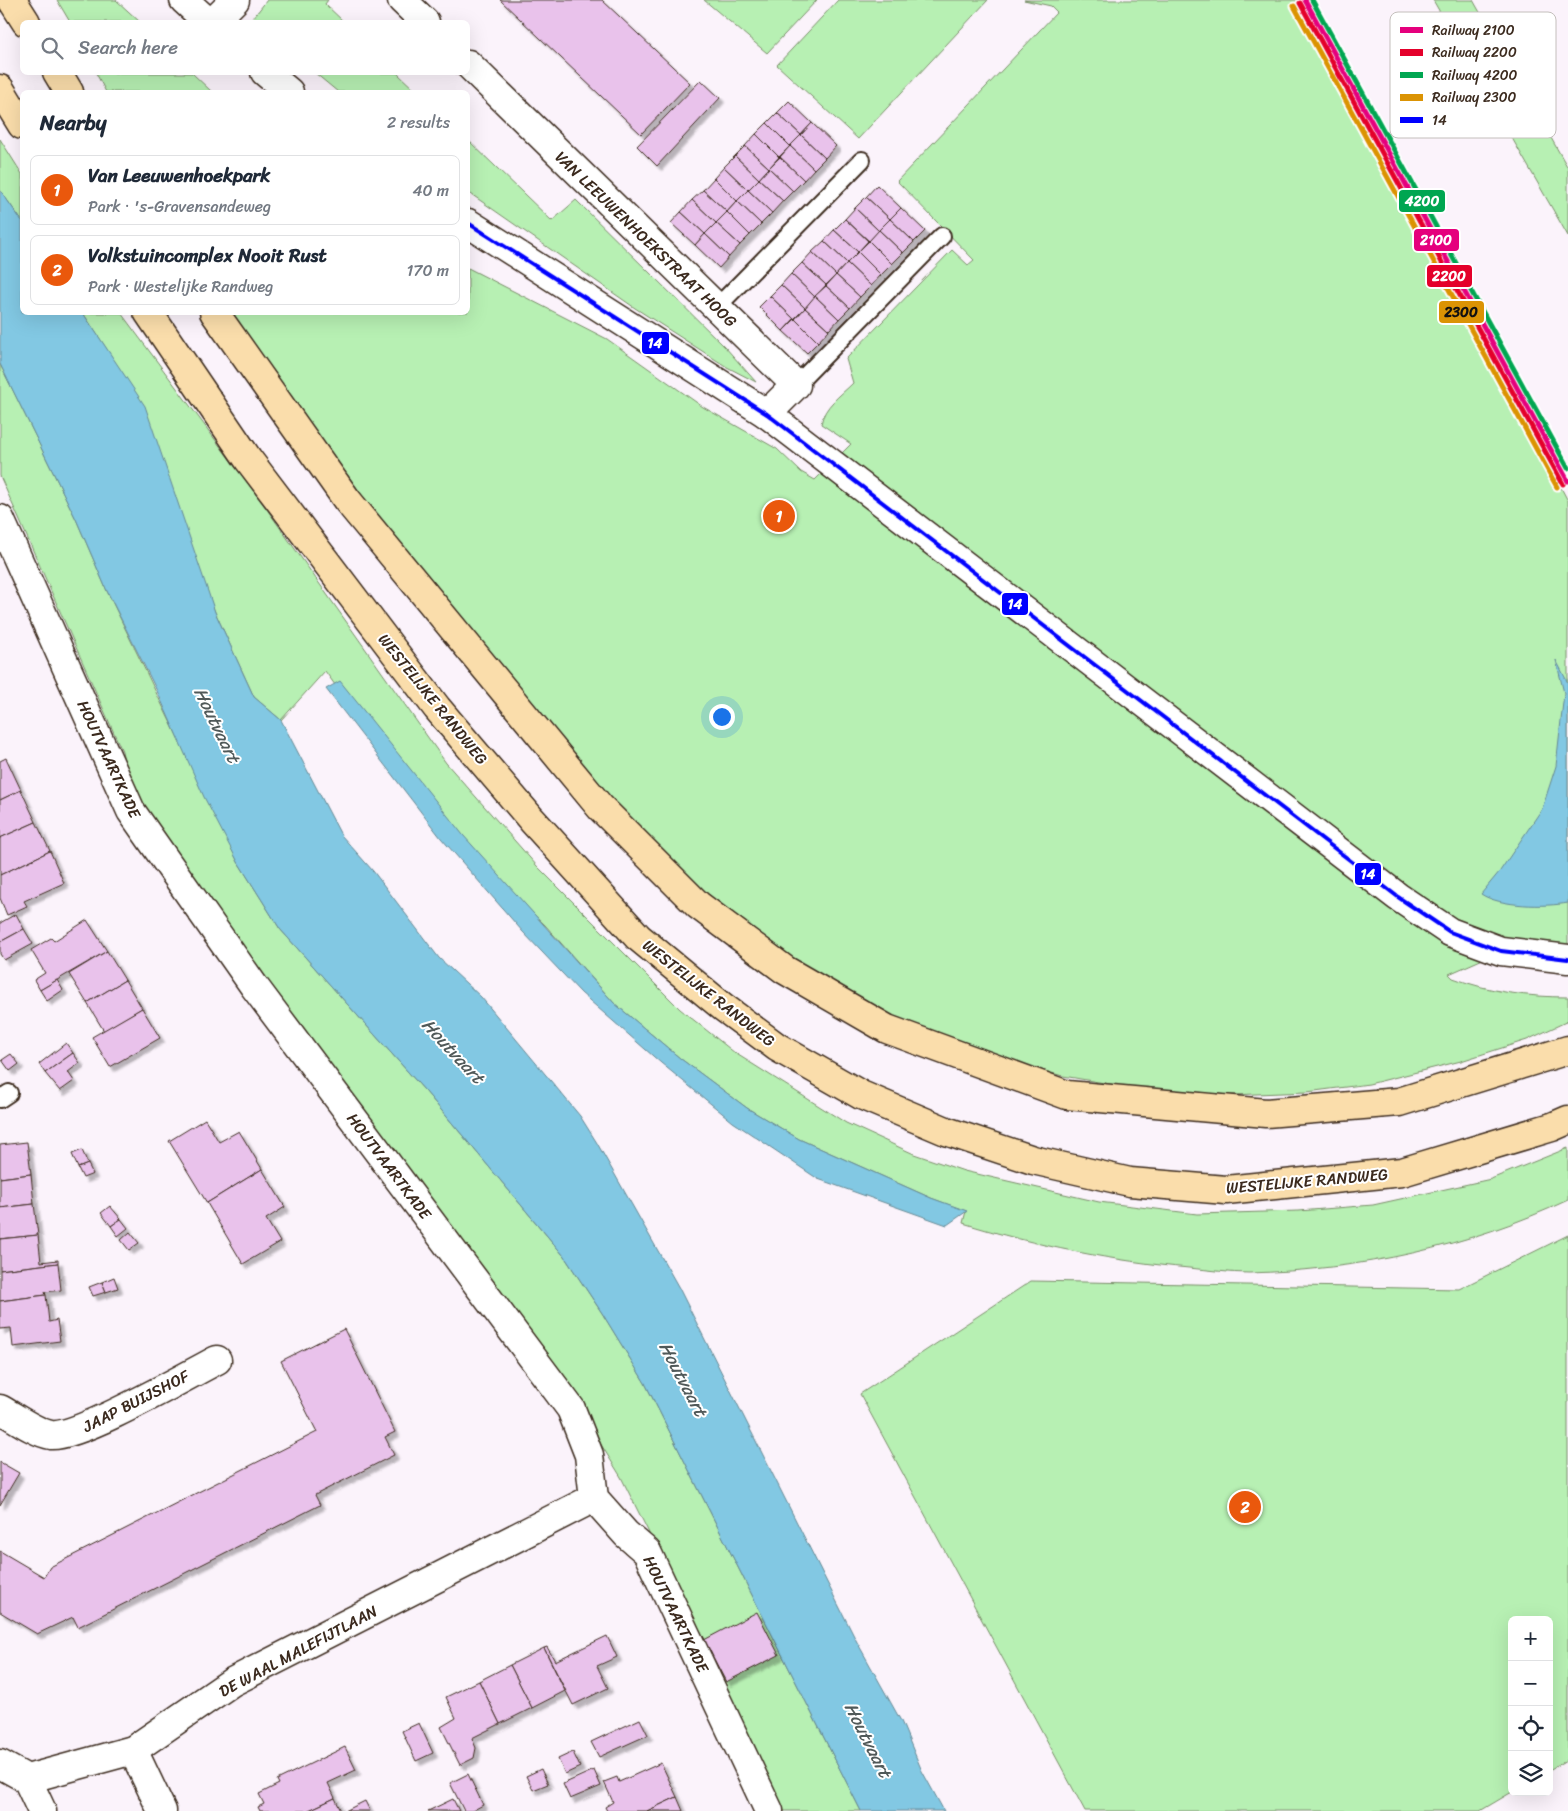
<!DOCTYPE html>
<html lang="en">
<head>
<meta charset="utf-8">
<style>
	body { margin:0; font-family:Sriracha,sans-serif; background:#f2f2f3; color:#1f2937 }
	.controls { position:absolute; right:15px; bottom:15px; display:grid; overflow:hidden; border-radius:8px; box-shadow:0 5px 20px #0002 }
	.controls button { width:45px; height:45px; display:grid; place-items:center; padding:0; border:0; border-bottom:1px solid #e0e1e3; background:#fff; color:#1f2937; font:25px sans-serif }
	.you { position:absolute; left:721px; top:716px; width:18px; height:18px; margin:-12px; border:4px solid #fff; border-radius:50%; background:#1a73e8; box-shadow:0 0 0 8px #1a73e833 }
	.badge { display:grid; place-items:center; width:32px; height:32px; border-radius:50%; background:#ea580c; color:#fff; font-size:16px; font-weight:700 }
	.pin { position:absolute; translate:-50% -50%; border:2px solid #fff; box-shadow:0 1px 5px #0006 }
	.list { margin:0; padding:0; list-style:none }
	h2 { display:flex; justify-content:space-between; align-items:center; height:65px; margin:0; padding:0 20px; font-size:21px }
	h2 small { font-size:16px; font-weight:400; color:#747a83 }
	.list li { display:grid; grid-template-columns:32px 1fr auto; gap:15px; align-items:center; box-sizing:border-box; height:70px; margin:0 10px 10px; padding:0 10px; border:1px solid #e0e1e3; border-radius:8px }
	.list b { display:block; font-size:19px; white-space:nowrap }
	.list p { margin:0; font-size:16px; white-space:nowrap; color:#747a83 }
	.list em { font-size:16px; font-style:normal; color:#747a83 }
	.icon { flex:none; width:28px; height:28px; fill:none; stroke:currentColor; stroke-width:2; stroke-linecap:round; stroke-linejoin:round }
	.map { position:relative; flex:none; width:1568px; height:1811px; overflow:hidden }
	.search { position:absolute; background:#fff; box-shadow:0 5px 20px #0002; left:20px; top:20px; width:450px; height:55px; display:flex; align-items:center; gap:12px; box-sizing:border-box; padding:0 18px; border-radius:8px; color:#747a83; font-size:19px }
	.panel { position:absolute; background:#fff; box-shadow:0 5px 20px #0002; left:20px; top:90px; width:450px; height:225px; border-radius:8px }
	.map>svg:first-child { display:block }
	.green { fill:#b7f0b3; stroke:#798d68 }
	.water { fill:#82c8e3; stroke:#668994 }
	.building { fill:#e9c2eb; stroke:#3b2a1e; filter:url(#shadow) }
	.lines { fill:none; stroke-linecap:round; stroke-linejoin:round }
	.lane-casing { stroke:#3b2a1e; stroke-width:20 }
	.street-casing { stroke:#3b2a1e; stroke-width:31 }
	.secondary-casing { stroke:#3b2a1e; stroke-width:31 }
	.primary-casing { stroke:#3b2a1e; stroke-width:31 }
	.lane { stroke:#fff; stroke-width:16 }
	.street { stroke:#fff; stroke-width:28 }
	.secondary { stroke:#fff; stroke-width:28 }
	.primary { stroke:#faddab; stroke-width:28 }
	.bus-1-casing { stroke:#fff; stroke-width:8 }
	.bus-1 { stroke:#00f; stroke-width:4 }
	.rail-1-casing { stroke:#fff; stroke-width:9 }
	.rail-2-casing { stroke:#fff; stroke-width:9 }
	.rail-3-casing { stroke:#fff; stroke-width:9 }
	.rail-4-casing { stroke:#fff; stroke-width:9 }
	.rail-1 { stroke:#e5007d; stroke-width:5 }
	.rail-2 { stroke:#e4002b; stroke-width:5 }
	.rail-3 { stroke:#00a651; stroke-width:5 }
	.rail-4 { stroke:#db9304; stroke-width:5 }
	.labels { text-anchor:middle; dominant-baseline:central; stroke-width:4; stroke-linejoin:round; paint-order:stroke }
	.street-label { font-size:16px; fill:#3b2a1e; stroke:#fff }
	.water-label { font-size:18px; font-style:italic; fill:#505959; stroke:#fff }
	.key { fill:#fff; stroke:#c4bfbc; stroke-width:1 }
	.key-label { font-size:14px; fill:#3b2a1e }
	.line-badge { stroke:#fff; stroke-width:2 }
	.badge-label { font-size:14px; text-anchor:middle; font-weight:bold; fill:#fff }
	.pale-badge-label { font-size:14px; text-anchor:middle; font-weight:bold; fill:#111 }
</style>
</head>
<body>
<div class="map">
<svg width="1568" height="1811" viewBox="0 0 1568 1811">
	<defs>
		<filter id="shadow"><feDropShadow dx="4.5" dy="4.5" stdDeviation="1" flood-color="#0004"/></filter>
	</defs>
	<rect width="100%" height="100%" fill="#fbf3fb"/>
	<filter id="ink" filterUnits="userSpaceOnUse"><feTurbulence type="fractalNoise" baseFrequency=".02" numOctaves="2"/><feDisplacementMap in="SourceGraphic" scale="10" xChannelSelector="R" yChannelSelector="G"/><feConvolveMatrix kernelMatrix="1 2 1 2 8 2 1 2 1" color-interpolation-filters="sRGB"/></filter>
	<g filter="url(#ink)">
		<g class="green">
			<path d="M57 0H116L140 22H70Z"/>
			<path d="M267 0H328L325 4 344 22H255L253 18Z"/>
			<path d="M704 0H817L767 53Z"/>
			<path d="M838 0H988L858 139 777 65Z"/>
			<path d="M1024 0H1307L1568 501V951H1501L1449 974 1453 978C1491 992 1527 997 1568 997V1021L1527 1040 1461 1061 1369 1084 1307 1092 1231 1095 1134 1088 1063 1076 1002 1060 890 1017 777 951 729 913 620 813 413 566 231 313 468 312V268L607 339 703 407 777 449 801 472 815 480 851 444 821 424C824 406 840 396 853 383L846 359 952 250 968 265 974 260 897 181 1057 12 1051 6Z"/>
			<path d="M1433 0H1473L1568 168V236Z"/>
			<path d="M96 73H192L212 92H106Z"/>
			<path d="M315 73H397L417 92H338Z"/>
			<path d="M0 139 22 174V221L0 190Z"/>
			<path d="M468 140 552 221 576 200 725 347 756 382 727 367 635 308 468 192Z"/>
			<path d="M83 313H121L266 508 446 763 537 866 680 1009 735 1053 846 1123 914 1154 964 1171 1099 1202 1197 1214 1299 1211 1373 1205 1491 1179 1568 1148V1200C1468 1247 1360 1270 1249 1273 1230 1273 1209 1270 1189 1268 1112 1261 1037 1246 963 1223L966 1211 931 1198 799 1139 747 1108 681 1059 614 1003 545 925 423 807 325 671 281 720 254 697 215 612 106 348Z"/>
			<path d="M0 364 76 519 107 591 238 862 280 929 426 1092 564 1256 602 1313 645 1383 861 1811H784L677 1602 648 1531 621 1477 562 1381 136 817 122 751 0 476Z"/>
			<path d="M1568 1235V1759L1549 1770V1620H1512V1792L1480 1811H1085L860 1394 1031 1281 1459 1289Z"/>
		</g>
		<g class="water">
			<path d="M0 190 22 221V312L83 313 145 406 215 612 254 697 281 720 341 835 373 871 439 958 481 997 580 1116 597 1143 679 1288 857 1642 901 1721 922 1771 944 1811H861L645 1383 602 1313 564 1256 426 1092 280 929 238 862 204 797 157 691 107 591 76 519 0 364Z"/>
			<path d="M1556 660 1568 683V903C1546 907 1500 907 1481 894L1500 871 1542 809 1556 766 1564 693Z"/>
			<path d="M340 681 463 835 614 1003 681 1059 747 1108 799 1139 931 1198 967 1211 947 1225 818 1179 733 1122 661 1063 581 993 523 932 441 838 326 689Z"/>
		</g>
		<g class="building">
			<path d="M500 0H602L690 83 641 134Z"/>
			<path d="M701 80 720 98 657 166 637 146Z"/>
			<path d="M789 101 812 123 801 135 777 113Z"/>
			<path d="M777 113 801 135 790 146 767 123Z"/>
			<path d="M767 123 790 146 779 157 756 134Z"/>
			<path d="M812 123 836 146 825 158 801 135Z"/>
			<path d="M756 134 779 157 769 168 745 146Z"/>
			<path d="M801 135 825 158 814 169 790 146Z"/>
			<path d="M745 146 769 168 759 179 735 156Z"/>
			<path d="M790 146 814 169 804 180 780 157Z"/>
			<path d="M735 156 759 179 748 190 724 167Z"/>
			<path d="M780 157 804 180 793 191 769 168Z"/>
			<path d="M724 167 748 190 737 201 714 178Z"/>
			<path d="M769 168 793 191 783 201 759 179Z"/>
			<path d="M714 178 737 201 727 212 703 190Z"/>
			<path d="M759 179 783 201 772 213 748 190Z"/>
			<path d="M877 185 901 208 890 219 866 197Z"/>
			<path d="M703 190 727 212 716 223 692 200Z"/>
			<path d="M748 190 772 213 761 224 737 201Z"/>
			<path d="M866 197 890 219 879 231 855 208Z"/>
			<path d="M692 200 716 223 705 234 681 212Z"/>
			<path d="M737 201 761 224 750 235 727 212Z"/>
			<path d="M855 208 879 231 869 241 845 219Z"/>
			<path d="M901 208 925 231 914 242 890 219Z"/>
			<path d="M681 212 705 234 695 245 671 223Z"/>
			<path d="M727 212 750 235 740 245 716 223Z"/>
			<path d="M845 219 868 241 858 252 834 230Z"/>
			<path d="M890 219 914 242 903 253 879 230Z"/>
			<path d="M716 223 740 245 729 257 705 234Z"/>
			<path d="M834 230 858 252 847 263 824 241Z"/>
			<path d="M879 230 903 253 892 264 869 241Z"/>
			<path d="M705 234 729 257 719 268 695 245Z"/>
			<path d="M824 241 847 263 836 275 812 252Z"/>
			<path d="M869 241 892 264 881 275 858 252Z"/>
			<path d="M812 252 836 275 826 285 802 263Z"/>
			<path d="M858 252 881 275 871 286 847 263Z"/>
			<path d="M802 263 826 285 815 297 791 274Z"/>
			<path d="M847 263 871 286 860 297 836 275Z"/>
			<path d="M791 274 815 297 805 308 781 285Z"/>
			<path d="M836 275 860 297 850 308 826 286Z"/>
			<path d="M781 285 805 308 794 319 770 296Z"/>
			<path d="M826 286 850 308 839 319 815 296Z"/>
			<path d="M770 296 794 319 783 331 759 307Z"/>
			<path d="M815 296 839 319 829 330 805 308Z"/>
			<path d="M805 308 829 330 818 342 795 319Z"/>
			<path d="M795 319 818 342 807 353 783 331Z"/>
			<path d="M6 758 21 790 0 800V761Z"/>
			<path d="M21 790 36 822 0 838V800Z"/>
			<path d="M36 822 50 851 0 875V838Z"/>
			<path d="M50 851 64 883 24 901 27 906 7 915 0 898V875Z"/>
			<path d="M16 914 24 929 0 942V923Z"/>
			<path d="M87 920 107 951 40 990 34 980 45 973 31 950 51 938 54 941Z"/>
			<path d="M24 929 33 944 4 960 0 954V942Z"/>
			<path d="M107 951 125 980 87 1003 69 974Z"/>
			<path d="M57 980 63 990 47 1001 40 990Z"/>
			<path d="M125 980 142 1008 104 1031 87 1003Z"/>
			<path d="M142 1008 160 1038 110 1067 92 1037Z"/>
			<path d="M66 1043 73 1053 45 1073 39 1064Z"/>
			<path d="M73 1053 80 1063 68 1072 74 1081 60 1091 45 1073Z"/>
			<path d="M11 1054 19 1064 10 1071 2 1060Z"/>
			<path d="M205 1119 219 1142 239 1131 262 1169 207 1203 169 1141Z"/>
			<path d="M27 1142 31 1174 0 1178V1145Z"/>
			<path d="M82 1150 88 1164 78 1168 72 1154Z"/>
			<path d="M88 1164 93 1174 83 1178 78 1168Z"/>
			<path d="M262 1169 285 1207 266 1219 280 1242 243 1264 207 1203Z"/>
			<path d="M31 1174 34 1204 0 1208V1178Z"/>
			<path d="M34 1204 38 1235 0 1239V1208Z"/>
			<path d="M110 1206 121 1219 111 1226 101 1213Z"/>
			<path d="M121 1219 128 1228 118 1236 111 1226Z"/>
			<path d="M130 1232 139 1243 129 1250 121 1240Z"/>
			<path d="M38 1235 41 1262 58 1260V1263L0 1270V1239Z"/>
			<path d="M58 1263 61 1290 45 1292 46 1295 0 1301V1270Z"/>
			<path d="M114 1277 118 1288 106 1292 102 1282Z"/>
			<path d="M102 1282 106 1292 93 1296 89 1287Z"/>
			<path d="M46 1295 49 1322 57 1320 60 1341 13 1347 11 1328 0 1329V1301Z"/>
			<path d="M344 1329 395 1432 385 1437 394 1455 315 1495 320 1505 78 1627 73 1617 37 1634 0 1612V1551L44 1577 50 1567 317 1432 281 1361Z"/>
			<path d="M0 1462 19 1473 0 1505Z"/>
			<path d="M757 1612 779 1655 726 1682 704 1640Z"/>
			<path d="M607 1636 617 1657 597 1666 608 1688 573 1705 544 1648 547 1647 555 1661Z"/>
			<path d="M544 1648 565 1691 532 1708 510 1665Z"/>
			<path d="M510 1665 532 1708 500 1724 479 1681Z"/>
			<path d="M479 1681 500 1724 472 1738 476 1748 474 1758 460 1765 441 1727 456 1718 446 1697Z"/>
			<path d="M640 1719 648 1735 599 1757 591 1742Z"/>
			<path d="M419 1723 433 1753 416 1761 402 1731Z"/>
			<path d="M345 1747 356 1770 328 1783 335 1798 307 1811H260L258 1807 264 1804 259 1794 279 1784 277 1780Z"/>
			<path d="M573 1752 580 1767 565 1774 558 1759Z"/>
			<path d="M661 1763 677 1797 647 1811H607L605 1807 613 1802 604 1782 617 1777 619 1782Z"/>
			<path d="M541 1769 548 1784 533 1790 526 1776Z"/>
			<path d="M594 1770 601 1786 570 1799 563 1784Z"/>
			<path d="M468 1774 483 1805 472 1811H464L450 1783Z"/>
			<path d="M677 1797 683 1811H647Z"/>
			<path d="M335 1798 341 1811H307Z"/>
			<path d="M453 1799 459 1811H428Z"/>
			<path d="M365 1801 370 1811H345Z"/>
		</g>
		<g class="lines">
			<defs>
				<g id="lane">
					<path d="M716 308 862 160"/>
					<path d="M796 385 942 236"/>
					<path d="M0 1099 9 1093"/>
				</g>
				<g id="street">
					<path d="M402 0 425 22"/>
					<path d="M213 22 235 0"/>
					<path d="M468 64 796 385 767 414"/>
					<path d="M0 519 131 811 254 986 571 1409 589 1455 594 1498 626 1534 647 1552 769 1811"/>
					<path d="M0 1409C13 1416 36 1433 51 1435 79 1438 186 1376 217 1360"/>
					<path d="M133 1750 162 1811"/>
					<path d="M0 1764 27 1779 133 1750 232 1682 594 1498"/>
					<path d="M27 1779 42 1811"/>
				</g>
				<g id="secondary">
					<path d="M184 0 208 22"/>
					<path d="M265 72 289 92"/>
					<path d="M468 223 767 414 1398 897 1450 932 1501 951 1568 959"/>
				</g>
				<g id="primary">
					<path d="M12 0 26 22"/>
					<path d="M57 72 69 92"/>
					<path d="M0 89 22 125"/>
					<path d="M148 312 248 459 437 708 532 820 638 937 723 1007 777 1047 861 1095 946 1131 1033 1160 1130 1182 1226 1190 1402 1172 1552 1127 1568 1120"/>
					<path d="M214 312 347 500 600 807 698 905 785 970 887 1029 1067 1095 1266 1113 1399 1102 1568 1050"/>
				</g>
			</defs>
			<use href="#lane" class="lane-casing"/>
			<use href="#street" class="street-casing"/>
			<use href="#secondary" class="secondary-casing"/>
			<use href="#primary" class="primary-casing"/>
			<use href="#lane" class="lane"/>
			<use href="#street" class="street"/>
			<use href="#secondary" class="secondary"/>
			<use href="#primary" class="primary"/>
			<defs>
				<path id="bus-1" d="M468 223 767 414 1398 897 1450 932 1501 951 1568 959"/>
			</defs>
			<use href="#bus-1" class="bus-1-casing"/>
			<use href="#bus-1" class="bus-1"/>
			<defs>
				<path id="rail-1" d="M1305 0 1568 481"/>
				<path id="rail-2" d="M1300 3 1563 484"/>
				<path id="rail-3" d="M1312 0 1568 468"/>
				<path id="rail-4" d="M1294 6 1557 487"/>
			</defs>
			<use href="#rail-1" class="rail-1-casing"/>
			<use href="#rail-2" class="rail-2-casing"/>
			<use href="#rail-3" class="rail-3-casing"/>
			<use href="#rail-4" class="rail-4-casing"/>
			<use href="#rail-1" class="rail-1"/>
			<use href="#rail-2" class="rail-2"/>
			<use href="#rail-3" class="rail-3"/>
			<use href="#rail-4" class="rail-4"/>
		</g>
	</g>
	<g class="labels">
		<g class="street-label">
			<text transform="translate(646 239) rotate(44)">VAN LEEUWENHOEKSTRAAT HOOG</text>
			<text transform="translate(433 699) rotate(51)">WESTELIJKE RANDWEG</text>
			<text transform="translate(109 759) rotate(65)">HOUTVAARTKADE</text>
			<text transform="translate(709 993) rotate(38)">WESTELIJKE RANDWEG</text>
			<text transform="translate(389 1166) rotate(53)">HOUTVAARTKADE</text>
			<text transform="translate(1307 1181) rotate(-5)">WESTELIJKE RANDWEG</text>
			<text transform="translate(136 1401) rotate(-27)">JAAP BUIJSHOF</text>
			<text transform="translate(676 1614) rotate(64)">HOUTVAARTKADE</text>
			<text transform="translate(298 1651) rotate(-28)">DE WAAL MALEFIJTLAAN</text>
		</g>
		<g class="water-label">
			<text transform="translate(217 725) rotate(64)">Houtvaart</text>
			<text transform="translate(453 1051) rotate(47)">Houtvaart</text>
			<text transform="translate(683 1379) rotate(62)">Houtvaart</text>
			<text transform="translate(868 1740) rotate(63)">Houtvaart</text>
		</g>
	</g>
	<rect x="1390" y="12" width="166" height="126" rx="8" class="key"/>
	<rect x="1400" y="27" width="23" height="6" fill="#e5007d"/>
	<rect x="1400" y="49" width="23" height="7" fill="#e4002b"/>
	<rect x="1400" y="72" width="23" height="6" fill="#00a651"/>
	<rect x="1400" y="94" width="23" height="7" fill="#db9304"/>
	<rect x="1400" y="117" width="23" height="6" fill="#00f"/>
	<g class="key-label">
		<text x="1432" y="35">Railway 2100</text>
		<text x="1432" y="57">Railway 2200</text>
		<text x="1432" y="80">Railway 4200</text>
		<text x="1432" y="102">Railway 2300</text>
		<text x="1432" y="125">14</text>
	</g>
	<g class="line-badge">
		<rect x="1398" y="189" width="48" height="24" rx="5" fill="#00a651"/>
		<rect x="1413" y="228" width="47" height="24" rx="5" fill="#e5007d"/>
		<rect x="1426" y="264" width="47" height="24" rx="5" fill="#e4002b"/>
		<rect x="1438" y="300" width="47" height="24" rx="5" fill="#db9304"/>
		<rect x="641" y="331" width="29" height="24" rx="5" fill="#00f"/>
		<rect x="1001" y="592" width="28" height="24" rx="5" fill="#00f"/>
		<rect x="1354" y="862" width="28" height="24" rx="5" fill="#00f"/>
	</g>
	<g class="badge-label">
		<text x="1422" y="206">4200</text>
		<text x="1436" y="245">2100</text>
		<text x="1449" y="281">2200</text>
		<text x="655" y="348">14</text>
		<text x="1015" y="609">14</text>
		<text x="1368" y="879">14</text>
	</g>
	<g class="pale-badge-label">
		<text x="1461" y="317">2300</text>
	</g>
</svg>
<div class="controls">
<button>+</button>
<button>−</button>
<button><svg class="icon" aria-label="locate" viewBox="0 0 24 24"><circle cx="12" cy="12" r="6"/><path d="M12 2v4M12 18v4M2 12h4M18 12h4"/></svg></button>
<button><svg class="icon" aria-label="layers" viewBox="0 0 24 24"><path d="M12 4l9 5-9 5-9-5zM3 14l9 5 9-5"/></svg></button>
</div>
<div class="you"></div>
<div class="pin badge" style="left:779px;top:516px">1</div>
<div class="pin badge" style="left:1245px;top:1507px">2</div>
<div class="search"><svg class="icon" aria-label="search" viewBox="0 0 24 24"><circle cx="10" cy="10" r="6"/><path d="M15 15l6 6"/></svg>Search here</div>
<section class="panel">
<h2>Nearby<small>2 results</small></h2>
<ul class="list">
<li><span class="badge">1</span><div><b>Van Leeuwenhoekpark</b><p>Park · 's-Gravensandeweg</p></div><em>40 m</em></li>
<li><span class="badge">2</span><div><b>Volkstuincomplex Nooit Rust</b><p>Park · Westelijke Randweg</p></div><em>170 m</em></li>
</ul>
</section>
</div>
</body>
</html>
